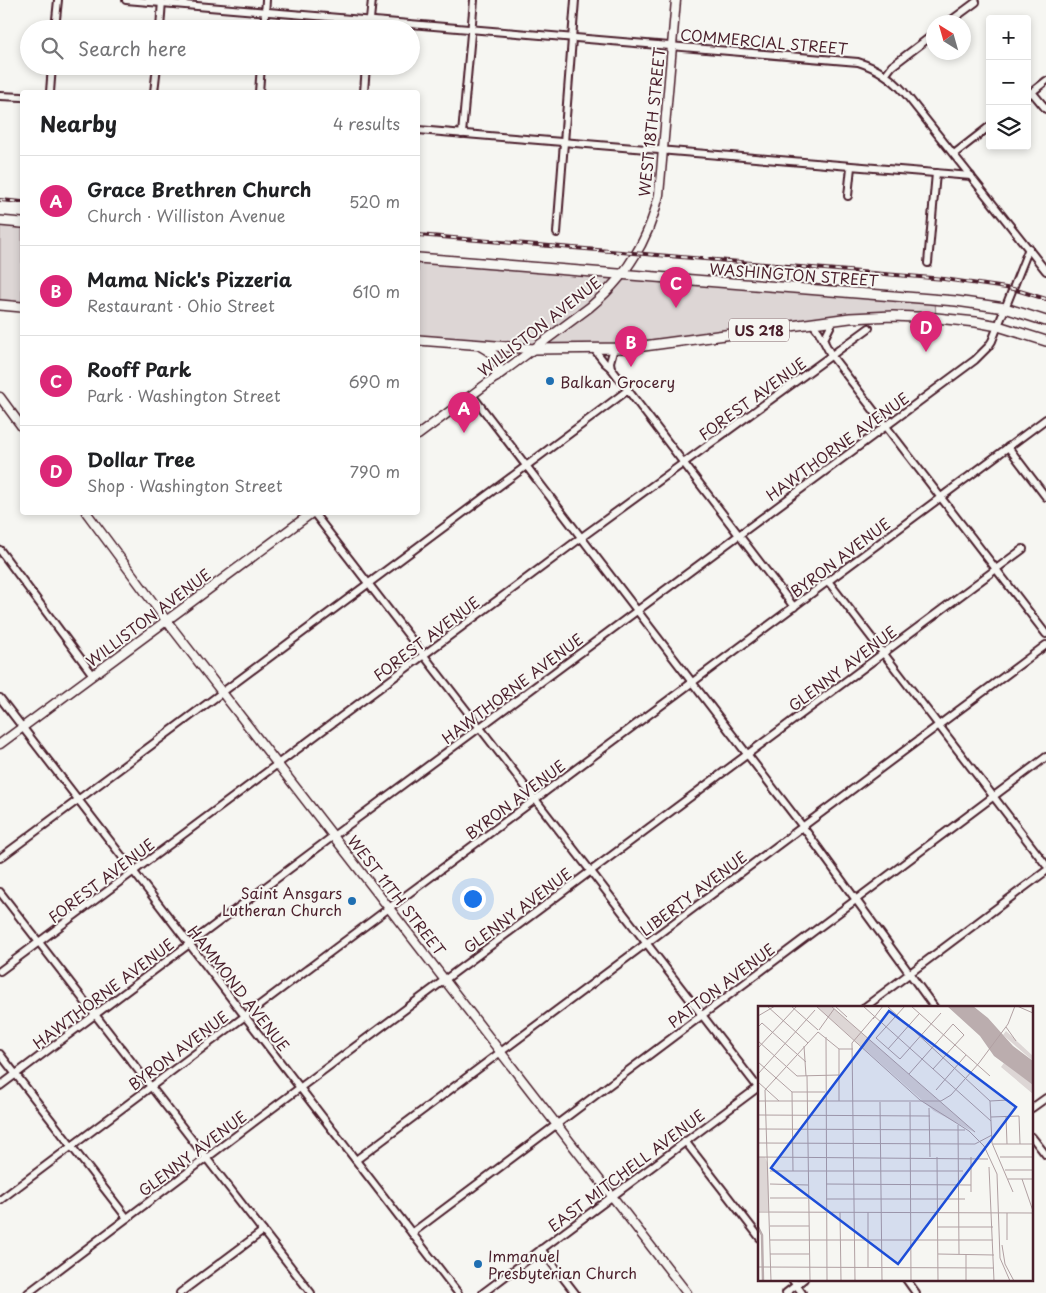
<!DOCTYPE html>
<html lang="en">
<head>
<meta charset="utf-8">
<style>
	body { margin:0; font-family:"Playpen Sans",sans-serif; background:#f6f6f6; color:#202124 }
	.controls { position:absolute; right:15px; top:15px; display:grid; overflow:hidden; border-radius:5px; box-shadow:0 2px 8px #0003 }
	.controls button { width:45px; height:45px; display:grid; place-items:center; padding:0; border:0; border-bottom:1px solid #e0e0e0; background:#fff; color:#202124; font:25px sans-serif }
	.compass { position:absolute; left:926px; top:15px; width:45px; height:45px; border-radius:50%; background:#fff; box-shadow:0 2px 8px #0003; rotate:323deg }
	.you { position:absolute; left:472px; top:898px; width:18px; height:18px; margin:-12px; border:4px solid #fff; border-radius:50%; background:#1a73e8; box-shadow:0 0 0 8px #1a73e833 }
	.badge { display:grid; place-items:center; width:32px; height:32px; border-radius:50%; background:#db2777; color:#fff; font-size:16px; font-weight:700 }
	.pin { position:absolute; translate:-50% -41px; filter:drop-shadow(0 1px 2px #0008) }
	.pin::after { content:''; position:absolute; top:26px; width:18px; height:15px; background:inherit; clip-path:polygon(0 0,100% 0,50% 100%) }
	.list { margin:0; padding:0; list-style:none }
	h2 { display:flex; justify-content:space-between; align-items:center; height:65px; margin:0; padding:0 20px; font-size:21px }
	h2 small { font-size:16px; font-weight:400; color:#757577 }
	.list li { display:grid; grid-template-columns:32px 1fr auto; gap:15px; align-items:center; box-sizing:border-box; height:90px; padding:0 20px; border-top:1px solid #e0e0e0 }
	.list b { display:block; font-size:19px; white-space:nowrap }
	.list p { margin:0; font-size:16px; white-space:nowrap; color:#757577 }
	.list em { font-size:16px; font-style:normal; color:#757577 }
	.icon { flex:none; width:28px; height:28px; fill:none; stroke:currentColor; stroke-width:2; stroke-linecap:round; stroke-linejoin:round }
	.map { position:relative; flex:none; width:1046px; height:1293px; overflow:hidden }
	.search { position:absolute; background:#fff; box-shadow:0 2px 8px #0003; left:20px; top:20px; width:400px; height:55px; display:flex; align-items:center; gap:12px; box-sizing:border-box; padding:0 18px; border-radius:28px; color:#757577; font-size:19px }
	.panel { position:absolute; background:#fff; box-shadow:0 2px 8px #0003; left:20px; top:90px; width:400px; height:425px; border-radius:5px }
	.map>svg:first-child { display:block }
	.green { fill:#ddd6d5; stroke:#947a80 }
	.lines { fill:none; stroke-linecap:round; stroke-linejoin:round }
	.minor-casing { stroke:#4a1f2b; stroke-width:10 }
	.major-casing { stroke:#4a1f2b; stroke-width:11 }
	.highway-casing { stroke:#4a1f2b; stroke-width:12 }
	.minor { stroke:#f6f6f2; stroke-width:6 }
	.major { stroke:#f6f6f2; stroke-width:8 }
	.highway { stroke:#f6f6f2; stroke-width:9 }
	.rail-casing { stroke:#4a1f2b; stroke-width:4 }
	.rail { stroke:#f6f6f2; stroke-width:2; stroke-dasharray:5.5; stroke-linecap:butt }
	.poi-dot { fill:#1f6fb2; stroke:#f6f6f2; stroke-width:2 }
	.labels { text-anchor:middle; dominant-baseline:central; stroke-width:4; stroke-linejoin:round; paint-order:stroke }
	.shield { fill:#f6f6f2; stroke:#7e6067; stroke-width:1 }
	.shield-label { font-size:14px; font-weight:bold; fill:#4a1f2b }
	.street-label { font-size:15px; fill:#4a1f2b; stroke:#f6f6f2 }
	.poi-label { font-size:15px; fill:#4a1f2b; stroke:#f6f6f2; text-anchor:start }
	.inset-river { fill:none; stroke:#bbadae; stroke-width:2.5 }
	.inset-road { fill:none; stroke:#b1a0a2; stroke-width:1 }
	.view { fill:#1d4ed8; fill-opacity:0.15; stroke:#1d4ed8; stroke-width:2.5 }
	.inset-edge { fill:none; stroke:#4a1f2b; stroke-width:2.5 }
</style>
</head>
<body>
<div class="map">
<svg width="1046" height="1293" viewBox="0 0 1046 1293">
	<rect width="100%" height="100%" fill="#f6f6f2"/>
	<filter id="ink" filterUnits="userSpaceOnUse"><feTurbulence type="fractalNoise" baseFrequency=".02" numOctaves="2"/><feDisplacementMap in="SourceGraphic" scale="10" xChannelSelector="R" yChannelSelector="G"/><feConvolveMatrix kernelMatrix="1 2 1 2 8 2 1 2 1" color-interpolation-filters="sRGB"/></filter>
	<g filter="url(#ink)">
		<g class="green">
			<path d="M0 221 22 223V307L0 305Z"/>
			<path d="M418 256 935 299 936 318 893 316 629 348 576 349 418 339Z"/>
		</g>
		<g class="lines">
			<defs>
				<g id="minor">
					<path d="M126 0 858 62C877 68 891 77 904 92L1046 271"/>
					<path d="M949 22 976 2"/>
					<path d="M55 29 58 0"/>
					<path d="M160 29 162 0"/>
					<path d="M264 29 266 0"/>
					<path d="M369 29 372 0"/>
					<path d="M886 74 892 66 934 34"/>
					<path d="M50 92 52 66"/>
					<path d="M154 92 157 66"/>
					<path d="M259 92 261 66"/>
					<path d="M364 92 366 66"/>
					<path d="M1032 92 1046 109"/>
					<path d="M0 96 22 97"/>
					<path d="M1027 96 1046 81"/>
					<path d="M418 130 971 176"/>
					<path d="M462 134 474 0"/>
					<path d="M954 154 990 126"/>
					<path d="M848 196 851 167"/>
					<path d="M557 233 575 0"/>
					<path d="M928 263 936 173"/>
					<path d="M813 324 819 332 831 355 1046 634"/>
					<path d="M824 339 833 321"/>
					<path d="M594 349 605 363 611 368 794 607"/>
					<path d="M611 368 610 362 614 348"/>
					<path d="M472 395 803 827 934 1007"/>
					<path d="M1008 447 1046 497"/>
					<path d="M313 512 760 1090"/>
					<path d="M0 550 93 675"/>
					<path d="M828 581 1046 865"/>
					<path d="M0 698 458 1293"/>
					<path d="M0 858 628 390"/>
					<path d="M0 892 311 1293"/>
					<path d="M0 971 586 534 869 328"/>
					<path d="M865 1007 1046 871"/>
					<path d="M0 1054 127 1218"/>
					<path d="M0 1086 328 840 975 360 988 347 992 341 1029 248"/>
					<path d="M1032 1108 1046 1098"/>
					<path d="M1032 1137 1046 1155"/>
					<path d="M685 1141 760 1238"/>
					<path d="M356 1160 1046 645"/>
					<path d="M0 1200 389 908 1046 419"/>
					<path d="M412 1233 1046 757"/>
					<path d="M541 1249 575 1293"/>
					<path d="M792 1279 802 1293"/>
					<path d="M906 1279 916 1293"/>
					<path d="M28 1293 258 1119 1023 549"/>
					<path d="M180 1293 263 1231"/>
					<path d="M483 1293 760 1086"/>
					<path d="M786 1293 804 1279"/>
				</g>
				<g id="major">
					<path d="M0 397 22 427"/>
					<path d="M418 435 590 307C625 278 649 240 659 195L676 0"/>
					<path d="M86 512 166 620 687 1293"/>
					<path d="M0 744 313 512"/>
				</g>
				<g id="highway">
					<path d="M0 221 22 223"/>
					<path d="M418 258 956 301 1005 308 1046 321"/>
					<path d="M0 305 22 307"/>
					<path d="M418 340 534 349 629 348 850 318 893 316 936 318 976 322 998 326 1046 341"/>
					<path d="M481 346C497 355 502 359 496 377"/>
				</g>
			</defs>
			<use href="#minor" class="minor-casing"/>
			<use href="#major" class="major-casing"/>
			<use href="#highway" class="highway-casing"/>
			<use href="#minor" class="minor"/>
			<use href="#major" class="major"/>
			<use href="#highway" class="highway"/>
			<defs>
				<g id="rail">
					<path d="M0 200 22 202"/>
					<path d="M418 235 944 279 1013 289 1046 299"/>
				</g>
			</defs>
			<use href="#rail" class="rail-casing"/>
			<use href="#rail" class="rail"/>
		</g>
	</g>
	<g class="poi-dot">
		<circle cx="550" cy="381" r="5"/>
		<circle cx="352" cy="901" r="5"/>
		<circle cx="478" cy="1264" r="5"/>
	</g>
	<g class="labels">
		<rect class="shield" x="729" y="318.5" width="60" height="23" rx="4"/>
		<g class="shield-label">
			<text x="759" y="330">US 218</text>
		</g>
		<g class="street-label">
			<text transform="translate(764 41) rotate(5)">COMMERCIAL STREET</text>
			<text transform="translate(651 122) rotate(-84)">WEST 18TH STREET</text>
			<text transform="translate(794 274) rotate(4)">WASHINGTON STREET</text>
			<text transform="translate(539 326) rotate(-38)">WILLISTON AVENUE</text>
			<text transform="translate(752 398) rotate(-36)">FOREST AVENUE</text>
			<text transform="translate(837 446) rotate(-36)">HAWTHORNE AVENUE</text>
			<text transform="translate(840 557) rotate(-37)">BYRON AVENUE</text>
			<text transform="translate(148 617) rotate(-37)">WILLISTON AVENUE</text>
			<text transform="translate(426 638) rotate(-37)">FOREST AVENUE</text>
			<text transform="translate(842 668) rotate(-37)">GLENNY AVENUE</text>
			<text transform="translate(512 688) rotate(-37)">HAWTHORNE AVENUE</text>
			<text transform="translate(515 799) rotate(-37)">BYRON AVENUE</text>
			<text transform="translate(101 880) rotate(-37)">FOREST AVENUE</text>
			<text transform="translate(693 893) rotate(-37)">LIBERTY AVENUE</text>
			<text transform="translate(397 895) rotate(52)">WEST 11TH STREET</text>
			<text transform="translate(517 910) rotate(-37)">GLENNY AVENUE</text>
			<text transform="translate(721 985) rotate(-37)">PATTON AVENUE</text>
			<text transform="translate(239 988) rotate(52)">HAMMOND AVENUE</text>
			<text transform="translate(103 993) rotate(-37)">HAWTHORNE AVENUE</text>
			<text transform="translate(178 1050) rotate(-37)">BYRON AVENUE</text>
			<text transform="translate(192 1153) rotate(-37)">GLENNY AVENUE</text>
			<text transform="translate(626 1170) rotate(-37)">EAST MITCHELL AVENUE</text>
		</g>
		<g class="poi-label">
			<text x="560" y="381">Balkan Grocery</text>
			<text x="342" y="892" text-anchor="end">Saint Ansgars<tspan x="342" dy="17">Lutheran Church</tspan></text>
			<text x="488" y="1255">Immanuel<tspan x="488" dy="17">Presbyterian Church</tspan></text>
		</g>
	</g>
	<g transform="translate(758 1006)">
		<rect width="275" height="275" fill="#f6f6f2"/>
		<path d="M58 0H73L218 127 176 105ZM248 25 275 50V55L245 29ZM246 57 275 78V88L243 61ZM0 151H7L10 158 11 205H0Z" fill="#ddd6d5"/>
		<path d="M189 0H215L230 12 255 40 275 55V79L236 50 222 30Z" fill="#bbadae"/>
		<path class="inset-river" d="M0 221 4 229 5 275"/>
		<path class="inset-road" d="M9 0 50 37M33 0 60 24M58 0 162 94 211 125 226 140 239 168 242 252 252 275M73 0 217 126M77 0 89 11M105 0 233 115M129 0 232 95M147 0 118 32 142 53 183 7M153 0 232 70M259 0 275 7M0 10 17 0M115 13 125 0M0 21 4 17 48 56M248 21 258 35M61 24 76 3M60 26 81 43H95M68 31 69 275M0 35 39 70 81 69M46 40 48 70M0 42 39 0M130 43 161 8M0 56 34 86H67M0 68 57 4M151 68 195 18 206 29 175 63M49 70 52 275M0 76 21 95M178 84 208 49M34 86 35 165M0 95H183L193 89 221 57 250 18 257 0M81 95V43M232 95 234 137 255 186M232 95 250 94M122 96 124 275M152 96 153 275M171 102 172 151M0 109 172 110M233 111 261 110 262 138M248 111 249 138M200 119 201 248M0 123 207 124M0 137 217 138 234 129M235 138H275M0 151 230 153M179 151 180 275M213 151V186M242 151H274M231 161 236 275M247 164H275M12 165H205M250 173H275M264 173 275 205M12 178 50 179M68 178 213 179M12 192H50M68 193H207M0 206 275 207M82 206 83 275M110 206V262M249 207V234M12 220H51M179 221H235M12 234H235M244 239 247 258 256 275M12 248H51M180 248 236 249M0 261 236 262M13 275 7 84 60 26M97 275 94 37 116 11M208 275V248"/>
		<path class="view" d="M131 5 258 101 140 258 13 162Z"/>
		<rect width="275" height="275" class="inset-edge"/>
	</g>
</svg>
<div class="controls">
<button>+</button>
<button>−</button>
<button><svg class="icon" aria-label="layers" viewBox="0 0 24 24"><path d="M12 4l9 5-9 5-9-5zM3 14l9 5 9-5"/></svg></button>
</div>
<svg class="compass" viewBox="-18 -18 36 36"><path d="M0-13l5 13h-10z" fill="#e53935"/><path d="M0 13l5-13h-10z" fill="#757577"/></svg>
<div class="you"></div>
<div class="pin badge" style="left:464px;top:433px">A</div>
<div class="pin badge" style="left:631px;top:367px">B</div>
<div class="pin badge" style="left:676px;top:308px">C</div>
<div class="pin badge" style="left:926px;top:352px">D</div>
<div class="search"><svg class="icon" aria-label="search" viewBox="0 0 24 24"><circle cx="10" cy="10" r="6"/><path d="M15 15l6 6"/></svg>Search here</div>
<section class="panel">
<h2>Nearby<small>4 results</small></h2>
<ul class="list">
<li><span class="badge">A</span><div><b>Grace Brethren Church</b><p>Church · Williston Avenue</p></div><em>520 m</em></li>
<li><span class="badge">B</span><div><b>Mama Nick's Pizzeria</b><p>Restaurant · Ohio Street</p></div><em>610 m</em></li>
<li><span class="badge">C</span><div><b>Rooff Park</b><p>Park · Washington Street</p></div><em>690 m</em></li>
<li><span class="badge">D</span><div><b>Dollar Tree</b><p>Shop · Washington Street</p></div><em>790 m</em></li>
</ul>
</section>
</div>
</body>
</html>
